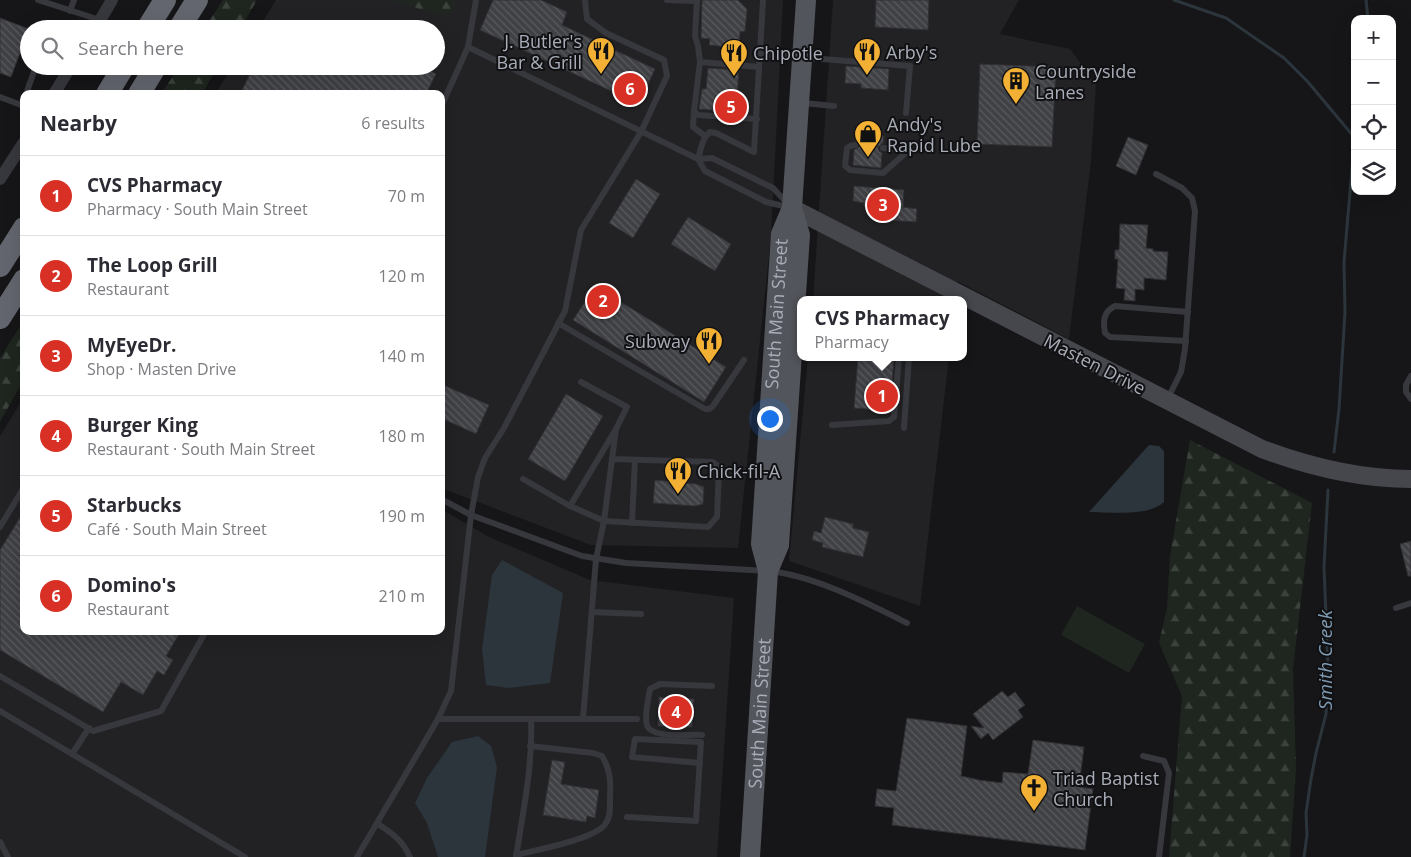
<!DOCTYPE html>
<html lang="en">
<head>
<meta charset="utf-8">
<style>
	body { margin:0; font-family:"Open Sans",sans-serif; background:#f7f7f7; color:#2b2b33 }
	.controls { position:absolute; right:15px; top:15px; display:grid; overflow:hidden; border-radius:10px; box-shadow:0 5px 20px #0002 }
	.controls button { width:45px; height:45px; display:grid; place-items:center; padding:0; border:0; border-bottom:1px solid #e1e1e2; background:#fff; color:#2b2b33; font:25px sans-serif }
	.you { position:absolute; left:769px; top:418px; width:18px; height:18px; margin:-12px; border:4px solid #fff; border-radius:50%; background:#1a73e8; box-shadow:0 0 0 8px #1a73e833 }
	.badge { display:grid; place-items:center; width:32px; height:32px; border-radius:50%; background:#d93025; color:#fff; font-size:16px; font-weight:700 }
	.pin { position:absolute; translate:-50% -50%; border:2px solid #fff; box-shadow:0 1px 5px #0006 }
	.popup { position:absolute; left:797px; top:296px; width:170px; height:65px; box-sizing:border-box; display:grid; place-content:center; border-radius:10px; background:#fff; filter:drop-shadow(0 1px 4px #0005); font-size:16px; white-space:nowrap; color:#7c7c81 }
	.popup b { font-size:19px; color:#2b2b33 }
	.popup::after { content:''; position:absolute; left:50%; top:100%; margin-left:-10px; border:10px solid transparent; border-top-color:#fff }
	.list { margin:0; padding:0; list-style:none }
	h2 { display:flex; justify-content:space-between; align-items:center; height:65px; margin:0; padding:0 20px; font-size:21px }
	h2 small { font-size:16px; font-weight:400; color:#7c7c81 }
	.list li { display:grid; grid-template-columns:32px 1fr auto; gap:15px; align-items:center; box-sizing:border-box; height:80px; padding:0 20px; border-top:1px solid #e1e1e2 }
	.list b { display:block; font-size:19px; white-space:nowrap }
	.list p { margin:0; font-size:16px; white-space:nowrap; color:#7c7c81 }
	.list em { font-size:16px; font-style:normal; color:#7c7c81 }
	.icon { flex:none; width:28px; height:28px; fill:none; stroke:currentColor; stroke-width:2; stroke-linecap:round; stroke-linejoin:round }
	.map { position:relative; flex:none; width:1411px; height:857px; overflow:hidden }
	.search { position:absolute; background:#fff; box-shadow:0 5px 20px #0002; left:20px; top:20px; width:425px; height:55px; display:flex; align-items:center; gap:12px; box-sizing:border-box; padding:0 18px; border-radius:28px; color:#7c7c81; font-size:19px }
	.panel { position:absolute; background:#fff; box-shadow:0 5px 20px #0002; left:20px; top:90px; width:425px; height:545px; border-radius:10px }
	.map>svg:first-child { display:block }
	.built { fill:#222225 }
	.forest { fill:url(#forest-firs) }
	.green { fill:#1e261f }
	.water { fill:#2c353c }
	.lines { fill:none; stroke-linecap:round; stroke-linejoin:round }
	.stream { stroke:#2c353c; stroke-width:3 }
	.building { fill:url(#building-back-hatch); stroke:#303034 }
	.lane { stroke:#37383d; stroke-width:6 }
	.street { stroke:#37383d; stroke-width:12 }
	.secondary { stroke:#45474d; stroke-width:18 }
	.primary { stroke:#53555c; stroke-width:20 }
	.highway { stroke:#63666e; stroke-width:22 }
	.labels { text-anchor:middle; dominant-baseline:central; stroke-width:4; stroke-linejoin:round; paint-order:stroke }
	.poi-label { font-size:18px; fill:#a8adb8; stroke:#111113; text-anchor:start }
	.street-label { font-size:18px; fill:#a8adb8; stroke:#111113 }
	.water-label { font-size:19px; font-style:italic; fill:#7f9bb3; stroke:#111113 }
</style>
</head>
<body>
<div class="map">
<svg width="1411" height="857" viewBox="0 0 1411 857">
	<defs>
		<pattern id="forest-firs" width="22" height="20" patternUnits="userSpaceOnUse" patternTransform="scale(1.25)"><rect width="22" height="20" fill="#1e261f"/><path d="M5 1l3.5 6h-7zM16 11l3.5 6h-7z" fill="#3c433d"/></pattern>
		<pattern id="building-back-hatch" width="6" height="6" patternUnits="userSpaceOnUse" patternTransform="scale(1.25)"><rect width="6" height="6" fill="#404145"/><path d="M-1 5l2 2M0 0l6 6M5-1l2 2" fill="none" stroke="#595a5e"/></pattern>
	</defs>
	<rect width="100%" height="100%" fill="#161618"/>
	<g class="built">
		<path d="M276 0H783L771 236 738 548 591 545 441 488V94H215L233 66H436V29H258Z"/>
		<path d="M833 0H1019L1000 34 1070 49 1096 84 1091 161 1069 339 957 281 955 300H813Z"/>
		<path d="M808 357H949L920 606 789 561Z"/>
		<path d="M24 397V631H441V509L489 537 590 580 734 598 717 857H0V436Z"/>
	</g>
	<g class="forest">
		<path d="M223 0H257L240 29H204Z"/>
		<path d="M392 0H455L452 13 429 12Z"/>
		<path d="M180 66H218L202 94H161Z"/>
		<path d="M24 320V379L0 422V358Z"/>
		<path d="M1190 440 1312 503 1293 669 1296 769 1290 857H1169L1182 696 1159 643 1167 608 1170 556Z"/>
	</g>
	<path class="green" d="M1077 606 1145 644 1129 673 1061 635Z"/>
	<g class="water">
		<path d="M1149 445 1159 446 1164 451V502C1148 517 1110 512 1089 512Z"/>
		<path d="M502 560 563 593 550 683 509 688 486 685 482 649 492 575Z"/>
		<path d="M478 736 491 746 497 767 485 857H438L427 823 415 803 427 778 452 742Z"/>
	</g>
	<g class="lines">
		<g class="stream">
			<path d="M1174 0 1226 18 1284 58 1308 82 1354 137"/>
			<path d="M1366 0 1368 19"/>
			<path d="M1334 452 1339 409 1345 312 1344 262 1355 133"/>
			<path d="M1304 857 1307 835 1306 813 1311 779 1316 753 1326 714 1328 666 1324 567 1328 490"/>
		</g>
	</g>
	<g class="building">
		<path d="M493 0H541L567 12 562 25 655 69 639 104 480 30Z"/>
		<path d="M702 0H738L747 9 745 31 740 32 739 48 709 45 710 39 701 38Z"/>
		<path d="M876 0H929L928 30 875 27Z"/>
		<path d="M0 18 29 29 11 77 0 73Z"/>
		<path d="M980 64 1056 67 1052 147 977 144Z"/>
		<path d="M254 66H433L430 71 436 74 426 94H240Z"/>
		<path d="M846 66 889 69 888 90 861 88V84L845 83Z"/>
		<path d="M708 68 739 70 736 112 699 109 702 89H706Z"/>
		<path d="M856 134 884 136 883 143 878 147 879 151 882 153 881 168 853 165 854 150 860 146 859 142 855 140Z"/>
		<path d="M1128 137 1148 145 1136 175 1116 166Z"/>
		<path d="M636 179 660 194 633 238 609 223Z"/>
		<path d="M854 186 904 190 903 207 917 209 916 222 888 220V214L876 213 877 208 864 207V203L853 201Z"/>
		<path d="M688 217 731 244 715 271 671 244Z"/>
		<path d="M1120 224 1148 225 1146 248 1153 249V251L1168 252 1166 280 1144 278V290L1135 289V301L1124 300 1125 289 1116 288 1118 259H1115V250H1119Z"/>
		<path d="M595 286 726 367 704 402 573 320Z"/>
		<path d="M858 357H894L890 411 854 408Z"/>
		<path d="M441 384 489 405 476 434 441 418Z"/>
		<path d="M566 394 603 416 565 481 528 459Z"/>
		<path d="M655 480 696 484 704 487 703 504 695 506 653 503Z"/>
		<path d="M24 511V631H181L166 656 173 660 164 675 157 671 143 695 121 682 103 712 0 650V550Z"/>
		<path d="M825 517 853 524V528L869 532 863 557 822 547 823 543 812 540 814 531 821 533Z"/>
		<path d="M1411 541V576H1408L1400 544Z"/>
		<path d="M1002 691 1008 697 1015 692 1025 705 1018 710 1023 717 993 740 988 733 981 739 971 726 984 728 973 714Z"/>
		<path d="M659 697 694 699 692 727 658 726Z"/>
		<path d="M907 718 967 726 961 776 979 780 1002 783 1003 772 1028 774 1033 740 1084 747 1079 787 1093 789 1085 850 892 825 894 808 875 806 877 789 896 791Z"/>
		<path d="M552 760 565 762 561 784 599 790 595 818 587 816 586 822 543 815Z"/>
	</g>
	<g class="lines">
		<g class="lane">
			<path d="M38 0 100 20"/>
			<path d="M667 0 697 1"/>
			<path d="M697 0 695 36 698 46 700 62"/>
			<path d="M763 0 754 152 716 133 710 132C702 138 701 149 698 159L705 171 766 202 788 207"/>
			<path d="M70 11 74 0"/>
			<path d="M468 47 698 159 712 158 773 188 787 203"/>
			<path d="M760 54 910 66 906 113"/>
			<path d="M26 94 36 66"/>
			<path d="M0 97 24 106"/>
			<path d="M803 103 834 106"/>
			<path d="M441 107 468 47 476 0"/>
			<path d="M694 111 693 127 705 136"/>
			<path d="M757 119 698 115 694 111 700 62 759 67"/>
			<path d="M855 145 850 146 847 148 845 166 850 170 883 173 909 150 883 148"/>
			<path d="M1156 174 1182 188 1192 198 1195 211 1185 349 1181 372 1167 400"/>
			<path d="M558 323 705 409H709L713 406 744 360"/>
			<path d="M1186 341 1110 337 1105 333C1103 321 1103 312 1115 306L1188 312"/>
			<path d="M1411 376 1406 385V392L1411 399"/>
			<path d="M581 382 627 407 616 429 612 459"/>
			<path d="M832 425 889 421 894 417 899 357"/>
			<path d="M904 428 909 357"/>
			<path d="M523 479 570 506 616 429"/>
			<path d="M441 499 471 515 582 556 626 563 768 571C813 575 867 603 907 623"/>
			<path d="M570 506 604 521 708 527 717 517 719 467 713 462 612 459 604 521 596 559 583 719"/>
			<path d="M632 523 635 460"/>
			<path d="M0 527 24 487"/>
			<path d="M1396 608 1411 603"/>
			<path d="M592 612 641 614"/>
			<path d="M0 676 93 731 161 711 206 631"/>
			<path d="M0 711 245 857"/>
			<path d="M438 719H637"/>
			<path d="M702 735C690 734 651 739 647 725 644 716 648 703 649 694L650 689 660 684 712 686"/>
			<path d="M72 754 89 728"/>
			<path d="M1143 756 1164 761 1169 773 1159 857"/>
			<path d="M627 817 696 821 701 742 635 739 632 757 700 763"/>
			<path d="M378 824C392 833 403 841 410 857"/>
			<path d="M0 842 8 857"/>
			<path d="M516 855C536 850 597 839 606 823 611 816 610 805 610 797 611 781 610 769 602 756L593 753 530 746"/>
			<path d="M357 857 438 719 451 691 471 515 478 477 485 458 504 428 565 311 581 230 641 132 667 76 664 60 606 33 587 19 585 0"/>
			<path d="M516 857C523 812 533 765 531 719"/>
		</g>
		<g class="street">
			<path d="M95 29 112 0"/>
			<path d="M54 94 71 66"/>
			<path d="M0 179 24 142"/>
		</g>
		<path class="secondary" d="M792 208 1262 449C1310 467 1359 479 1411 479"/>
		<g class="primary">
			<path d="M768 571 779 545 800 235 792 208"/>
			<path id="s1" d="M750 857 768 571 761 544 781 234 792 208 806 0"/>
		</g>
		<g class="highway">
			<path d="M147 29 165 0"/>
			<path d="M179 29 197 0"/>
			<path d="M107 94 124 66"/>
			<path d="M139 94 156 66"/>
			<path d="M0 266 24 228"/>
			<path d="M0 318 24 280"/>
		</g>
	</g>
	<defs>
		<symbol id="restaurant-pin" viewBox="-11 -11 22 30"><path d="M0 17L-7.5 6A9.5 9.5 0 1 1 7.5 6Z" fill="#f2b134" stroke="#111113"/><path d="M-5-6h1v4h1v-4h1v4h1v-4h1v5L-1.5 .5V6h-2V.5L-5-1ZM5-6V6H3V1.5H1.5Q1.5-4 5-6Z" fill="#111"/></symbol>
		<symbol id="building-pin" viewBox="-11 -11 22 30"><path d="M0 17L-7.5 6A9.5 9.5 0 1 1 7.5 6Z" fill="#f2b134" stroke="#111113"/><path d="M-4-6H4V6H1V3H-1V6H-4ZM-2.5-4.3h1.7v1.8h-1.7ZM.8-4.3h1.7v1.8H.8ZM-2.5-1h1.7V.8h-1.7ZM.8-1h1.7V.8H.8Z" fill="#111"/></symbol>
		<symbol id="shop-pin" viewBox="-11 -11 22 30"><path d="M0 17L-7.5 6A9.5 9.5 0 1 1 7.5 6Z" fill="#f2b134" stroke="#111113"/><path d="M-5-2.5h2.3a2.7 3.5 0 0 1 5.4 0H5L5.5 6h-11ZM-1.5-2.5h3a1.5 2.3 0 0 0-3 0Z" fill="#111"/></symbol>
		<symbol id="church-pin" viewBox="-11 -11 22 30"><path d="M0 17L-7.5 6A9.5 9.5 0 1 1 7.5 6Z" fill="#f2b134" stroke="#111113"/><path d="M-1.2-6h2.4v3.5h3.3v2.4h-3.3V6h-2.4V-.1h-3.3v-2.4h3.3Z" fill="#111"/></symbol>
	</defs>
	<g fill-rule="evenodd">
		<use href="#restaurant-pin" x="585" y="35" width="32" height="43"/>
		<use href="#restaurant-pin" x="851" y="36" width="32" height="43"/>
		<use href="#restaurant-pin" x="718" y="37" width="32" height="43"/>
		<use href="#building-pin" x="1000" y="65" width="32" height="43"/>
		<use href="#shop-pin" x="852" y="118" width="32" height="43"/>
		<use href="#restaurant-pin" x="693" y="325" width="32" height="43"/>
		<use href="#restaurant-pin" x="662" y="455" width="32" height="43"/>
		<use href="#church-pin" x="1018" y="772" width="32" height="43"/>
	</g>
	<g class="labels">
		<g class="poi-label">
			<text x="582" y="41" text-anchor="end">J. Butler's<tspan x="582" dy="21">Bar &amp; Grill</tspan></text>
			<text x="886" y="52">Arby's</text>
			<text x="753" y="53">Chipotle</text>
			<text x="1035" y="71">Countryside<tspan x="1035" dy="21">Lanes</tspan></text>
			<text x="887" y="124">Andy's<tspan x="887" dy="21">Rapid Lube</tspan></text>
			<text x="690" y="341" text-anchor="end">Subway</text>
			<text x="697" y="471">Chick-fil-A</text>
			<text x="1053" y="778">Triad Baptist<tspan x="1053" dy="21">Church</tspan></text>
		</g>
		<g class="street-label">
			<text stroke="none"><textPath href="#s1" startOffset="545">South Main Street</textPath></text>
			<text transform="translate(1095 364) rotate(27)">Masten Drive</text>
			<text stroke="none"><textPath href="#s1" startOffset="144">South Main Street</textPath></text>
		</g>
		<g class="water-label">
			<text transform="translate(1325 660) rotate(-90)">Smith Creek</text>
		</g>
	</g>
</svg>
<div class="controls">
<button>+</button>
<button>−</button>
<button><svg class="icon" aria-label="locate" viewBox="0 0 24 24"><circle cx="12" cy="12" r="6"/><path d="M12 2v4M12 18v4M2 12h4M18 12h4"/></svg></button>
<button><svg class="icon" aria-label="layers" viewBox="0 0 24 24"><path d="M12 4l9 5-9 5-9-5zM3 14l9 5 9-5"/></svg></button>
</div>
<div class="you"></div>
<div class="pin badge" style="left:882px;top:396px">1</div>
<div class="popup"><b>CVS Pharmacy</b>Pharmacy</div>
<div class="pin badge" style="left:603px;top:301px">2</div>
<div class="pin badge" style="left:883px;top:205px">3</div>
<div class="pin badge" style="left:676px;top:712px">4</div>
<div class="pin badge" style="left:731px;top:107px">5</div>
<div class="pin badge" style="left:630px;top:89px">6</div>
<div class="search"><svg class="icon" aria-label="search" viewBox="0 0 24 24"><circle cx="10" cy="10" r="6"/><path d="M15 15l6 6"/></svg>Search here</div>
<section class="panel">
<h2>Nearby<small>6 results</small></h2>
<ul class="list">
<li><span class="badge">1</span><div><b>CVS Pharmacy</b><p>Pharmacy · South Main Street</p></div><em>70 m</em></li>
<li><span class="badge">2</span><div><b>The Loop Grill</b><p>Restaurant</p></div><em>120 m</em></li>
<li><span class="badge">3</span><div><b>MyEyeDr.</b><p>Shop · Masten Drive</p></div><em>140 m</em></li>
<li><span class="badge">4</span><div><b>Burger King</b><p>Restaurant · South Main Street</p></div><em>180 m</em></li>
<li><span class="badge">5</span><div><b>Starbucks</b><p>Café · South Main Street</p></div><em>190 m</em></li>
<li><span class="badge">6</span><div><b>Domino's</b><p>Restaurant</p></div><em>210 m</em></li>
</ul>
</section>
</div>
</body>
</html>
